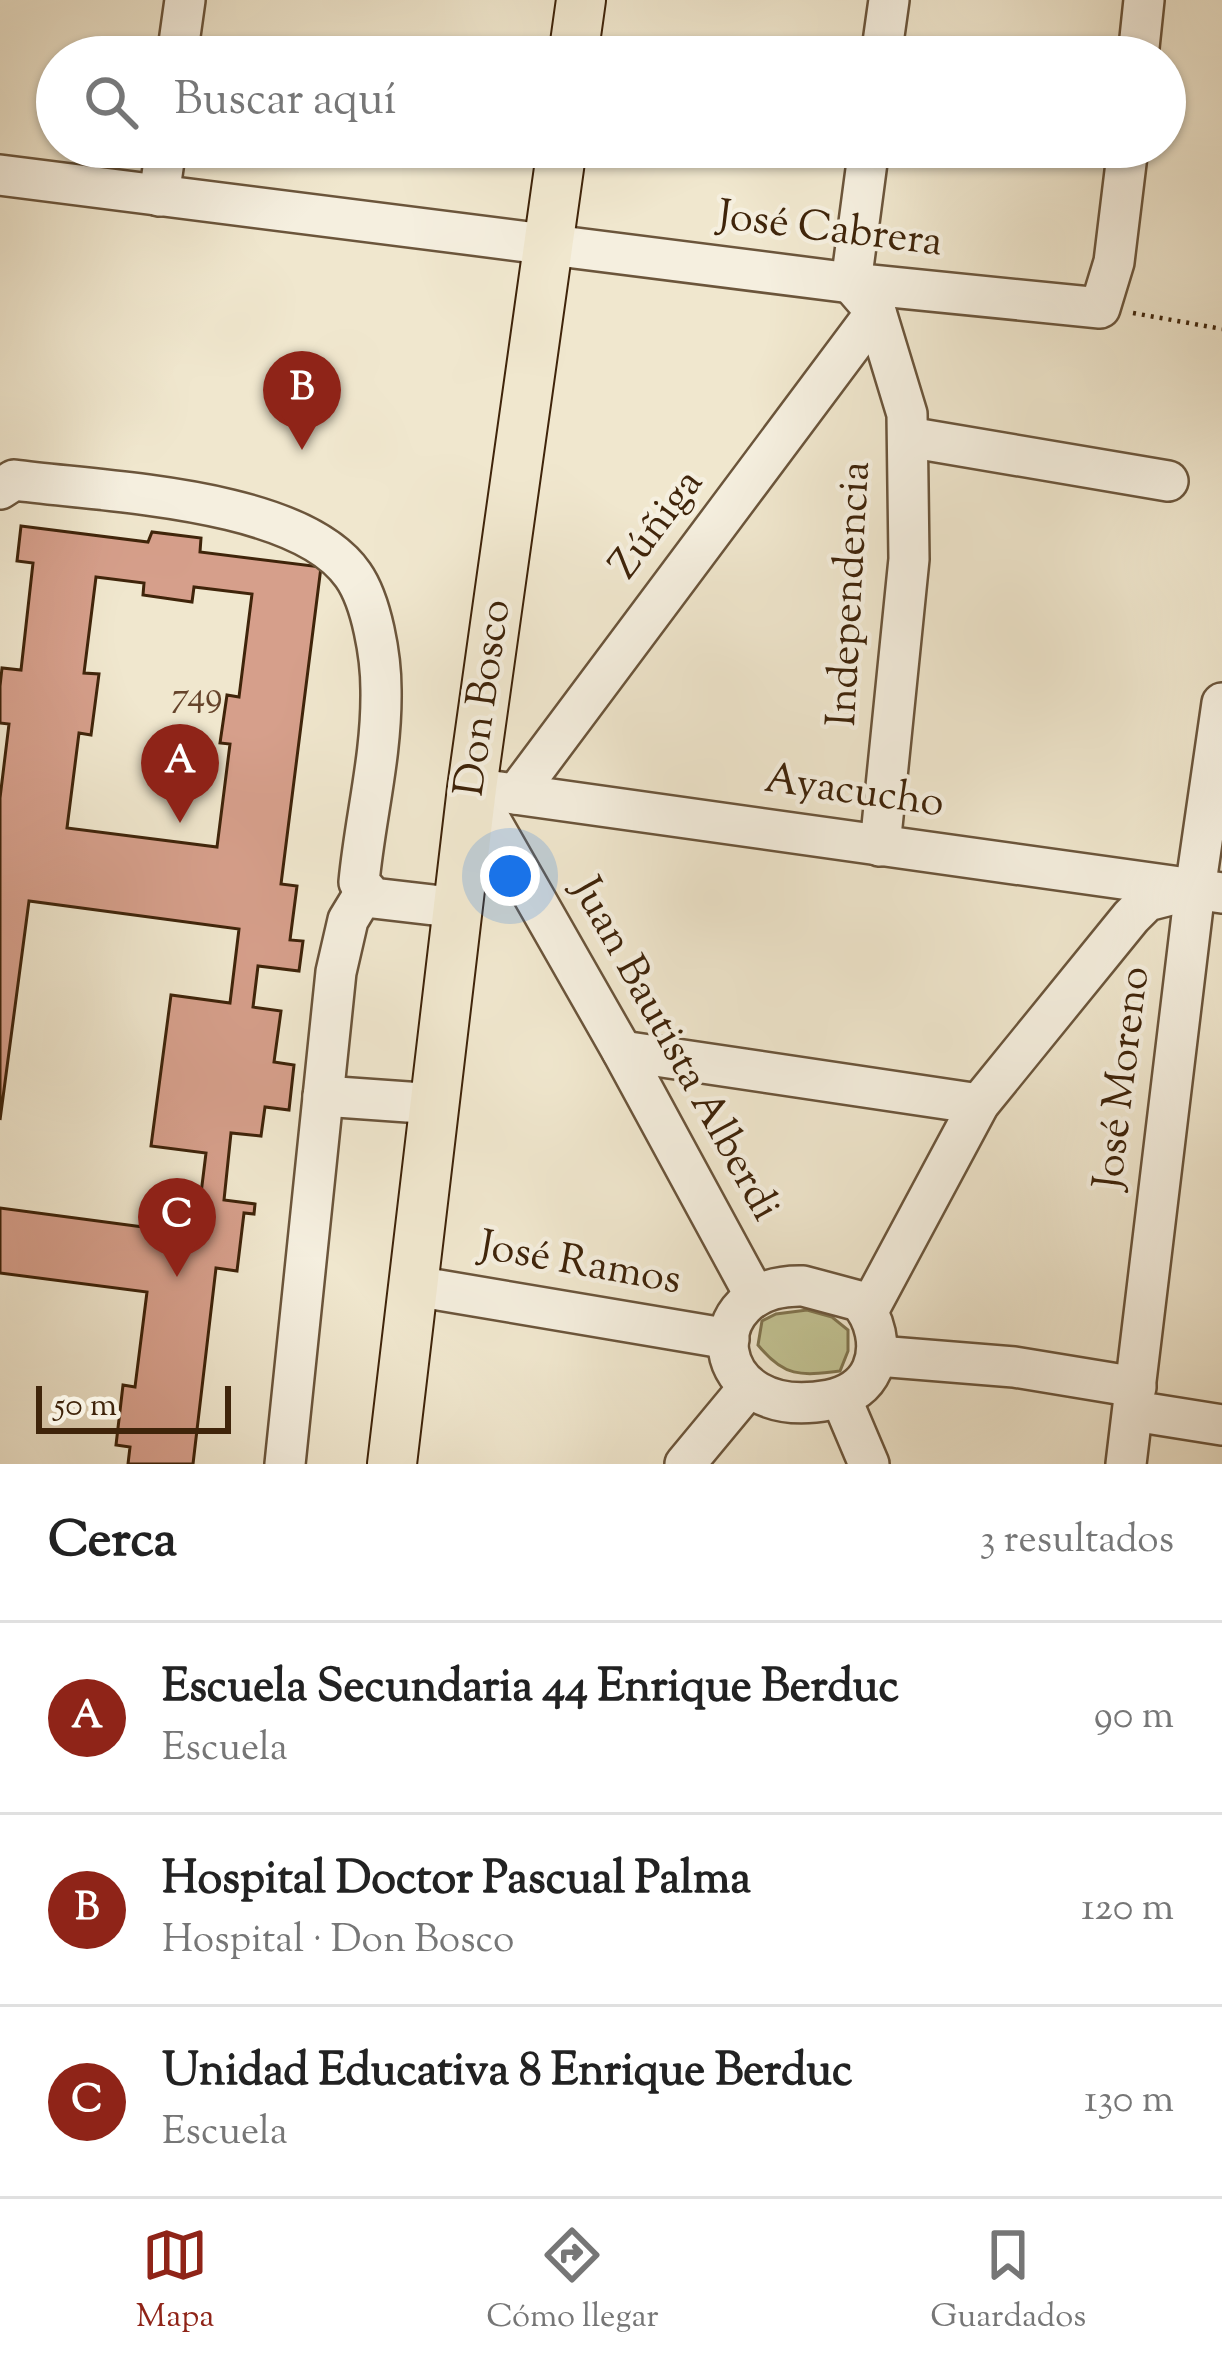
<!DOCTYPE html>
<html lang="es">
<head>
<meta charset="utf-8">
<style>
	body { margin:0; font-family:"Sorts Mill Goudy",serif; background:#f2f2f2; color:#222 }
	.scale { position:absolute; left:36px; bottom:30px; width:195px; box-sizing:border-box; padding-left:12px; border:6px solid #3f240a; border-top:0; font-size:33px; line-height:42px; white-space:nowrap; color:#3f240a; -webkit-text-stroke:9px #f5efdf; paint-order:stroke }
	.you { position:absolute; left:510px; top:876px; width:42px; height:42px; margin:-30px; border:9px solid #fff; border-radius:50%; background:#1a73e8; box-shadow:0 0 0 18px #1a73e833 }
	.badge { display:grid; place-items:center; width:78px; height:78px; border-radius:50%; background:#8f2418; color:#fff; font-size:39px; font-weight:700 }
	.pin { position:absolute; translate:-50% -99px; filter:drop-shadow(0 3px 6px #0008) }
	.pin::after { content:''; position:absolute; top:63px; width:42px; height:36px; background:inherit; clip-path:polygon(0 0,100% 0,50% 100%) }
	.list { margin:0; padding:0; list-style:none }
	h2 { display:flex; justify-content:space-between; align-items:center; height:156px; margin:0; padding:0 48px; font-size:51px }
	h2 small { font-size:39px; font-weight:400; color:#767676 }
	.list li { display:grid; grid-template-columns:78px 1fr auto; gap:36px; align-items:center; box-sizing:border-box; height:192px; padding:0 48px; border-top:3px solid #e0e0e0 }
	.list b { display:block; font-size:45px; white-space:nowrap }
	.list p { margin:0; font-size:39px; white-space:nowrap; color:#767676 }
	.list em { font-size:39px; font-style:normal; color:#767676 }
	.icon { flex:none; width:66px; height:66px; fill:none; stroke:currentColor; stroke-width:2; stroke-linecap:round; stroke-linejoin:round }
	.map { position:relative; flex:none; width:1222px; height:1464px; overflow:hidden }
	.search { position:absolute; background:#fff; box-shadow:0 3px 9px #0004; left:36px; right:36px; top:36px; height:132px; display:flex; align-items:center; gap:30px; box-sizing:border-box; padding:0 42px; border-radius:66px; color:#767676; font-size:45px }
	.sheet { height:732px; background:#fff }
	nav { display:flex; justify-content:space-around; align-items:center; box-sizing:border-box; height:168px; border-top:3px solid #e0e0e0; background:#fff; font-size:33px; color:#767676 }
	nav a { display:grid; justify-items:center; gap:6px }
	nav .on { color:#8f2418 }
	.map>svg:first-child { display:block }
	.green { fill:#c2c393; stroke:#80744e; stroke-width:3 }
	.building { fill:#d69f8b; stroke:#3f240a; stroke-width:3; fill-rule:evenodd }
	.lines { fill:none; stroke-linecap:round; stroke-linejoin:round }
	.minor-casing { stroke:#6b553b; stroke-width:44 }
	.major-casing { stroke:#3f240a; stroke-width:52 }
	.path { stroke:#3f240a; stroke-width:4.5; stroke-dasharray:3 6; stroke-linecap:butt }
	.minor { stroke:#f5efdf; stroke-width:39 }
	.major { stroke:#f0e7ce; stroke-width:48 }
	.labels { text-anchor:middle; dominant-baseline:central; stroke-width:9; stroke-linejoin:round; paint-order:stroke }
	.number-label { font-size:36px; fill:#65432a }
	.street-label { font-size:42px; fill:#3f240a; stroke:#f5efdf }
</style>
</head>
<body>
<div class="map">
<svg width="1222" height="1464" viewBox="0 0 1222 1464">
	<rect width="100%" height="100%" fill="#f0e7ce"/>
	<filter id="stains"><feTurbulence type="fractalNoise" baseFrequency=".00167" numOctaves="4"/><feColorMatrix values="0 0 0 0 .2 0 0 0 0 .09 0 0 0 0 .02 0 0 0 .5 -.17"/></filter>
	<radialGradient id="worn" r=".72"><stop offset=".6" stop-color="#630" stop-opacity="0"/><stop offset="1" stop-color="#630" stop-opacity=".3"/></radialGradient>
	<path class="green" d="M807 1310 832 1317 848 1330V1351L840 1371C800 1376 784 1377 758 1345L762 1321 776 1314Z"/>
	<path class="building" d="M21 526 148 542 152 532 201 538 200 552 321 567 281 884 297 886 290 940 303 941 299 971 258 966 253 1007 281 1011 274 1062 294 1065 289 1110 265 1107 261 1136 231 1133 224 1200 255 1204 254 1214 244 1213 237 1271 216 1268 193 1464H128L130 1447 116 1445 123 1385 135 1387 147 1292 0 1273V1208L196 1234 206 1153 151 1146 171 995 230 1003 239 929 29 901 0 1120V798L9 724 0 723V686L2 668 21 670 33 563 17 561ZM96 577 144 583 143 595 192 602 194 587 252 594 239 697 227 695 220 743 230 744 217 847 67 828 79 733 91 735 99 674 84 673Z"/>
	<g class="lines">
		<defs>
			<g id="minor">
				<path d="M177 57 185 0"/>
				<path d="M881 57 889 0"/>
				<path d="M1138 57 1144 0"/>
				<path d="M869 147 851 283 876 312 907 414 909 559 880 846"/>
				<path d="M0 175 851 283 1100 308 1114 262 1128 147"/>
				<path d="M159 196 166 147"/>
				<path d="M908 437 1168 481"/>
				<path d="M0 489 14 480C103 492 299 497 353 575 372 602 381 657 381 690 382 756 365 818 359 882L373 898 459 908"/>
				<path d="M472 788 1222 893"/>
				<path d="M472 788 622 1051 755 1296"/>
				<path d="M516 794 876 312"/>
				<path d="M622 1051 979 1104"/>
				<path d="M323 1096 436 1104"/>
				<path d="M415 1286 729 1339"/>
				<path d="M803 1286 859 1301C875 1318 882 1346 872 1369 864 1387 849 1396 829 1400 705 1424 694 1283 803 1286Z"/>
				<path d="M868 1311 979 1104 1131 917 1147 901 1182 892"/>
				<path d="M878 1356 1014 1367 1136 1387"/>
				<path d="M841 1398 869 1464"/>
				<path d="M1134 1411 1222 1425"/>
				<path d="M285 1464 336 972 348 920 365 892"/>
				<path d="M685 1464 748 1388"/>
				<path d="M1126 1464 1195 890 1222 703"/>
			</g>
			<g id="major">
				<path d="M573 57 581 0"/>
				<path d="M392 1464 472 788 562 147"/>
			</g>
		</defs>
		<use href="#minor" class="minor-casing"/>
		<use href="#major" class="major-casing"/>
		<path class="path" d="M1133 313 1222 329"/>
		<use href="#minor" class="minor"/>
		<use href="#major" class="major"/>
	</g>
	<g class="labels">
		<g class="number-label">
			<text x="197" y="697">749</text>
		</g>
		<g class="street-label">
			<text transform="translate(830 231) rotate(7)">José Cabrera</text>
			<text transform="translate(658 525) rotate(-53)">Zúñiga</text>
			<text transform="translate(851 594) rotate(-87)">Independencia</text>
			<text transform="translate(485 698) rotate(-82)">Don Bosco</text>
			<text transform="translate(854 793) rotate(8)">Ayacucho</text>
			<text transform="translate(674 1050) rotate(61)">Juan Bautista Alberdi</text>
			<text transform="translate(1124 1078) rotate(-83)">José Moreno</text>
			<text transform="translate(580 1265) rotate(10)">José Ramos</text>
		</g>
	</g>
	<rect width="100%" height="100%" filter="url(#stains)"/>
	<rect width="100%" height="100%" fill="url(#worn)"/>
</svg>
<div class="scale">50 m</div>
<div class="you"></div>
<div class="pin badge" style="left:180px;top:823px">A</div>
<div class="pin badge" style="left:302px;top:450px">B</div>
<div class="pin badge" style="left:177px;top:1277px">C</div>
<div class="search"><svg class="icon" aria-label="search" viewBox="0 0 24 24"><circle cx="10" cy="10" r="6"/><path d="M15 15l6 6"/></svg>Buscar aquí</div>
</div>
<section class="sheet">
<h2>Cerca<small>3 resultados</small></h2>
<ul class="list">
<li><span class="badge">A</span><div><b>Escuela Secundaria 44 Enrique Berduc</b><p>Escuela</p></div><em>90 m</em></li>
<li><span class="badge">B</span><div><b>Hospital Doctor Pascual Palma</b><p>Hospital · Don Bosco</p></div><em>120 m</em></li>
<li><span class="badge">C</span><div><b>Unidad Educativa 8 Enrique Berduc</b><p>Escuela</p></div><em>130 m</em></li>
</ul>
</section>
<nav>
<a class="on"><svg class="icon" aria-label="map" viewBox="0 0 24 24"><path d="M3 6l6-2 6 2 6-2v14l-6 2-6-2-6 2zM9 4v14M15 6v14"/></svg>Mapa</a>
<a><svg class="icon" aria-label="directions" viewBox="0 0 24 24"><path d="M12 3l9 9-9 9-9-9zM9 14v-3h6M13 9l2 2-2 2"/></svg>Cómo llegar</a>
<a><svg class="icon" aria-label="saved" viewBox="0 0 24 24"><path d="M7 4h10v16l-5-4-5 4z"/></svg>Guardados</a>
</nav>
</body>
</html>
